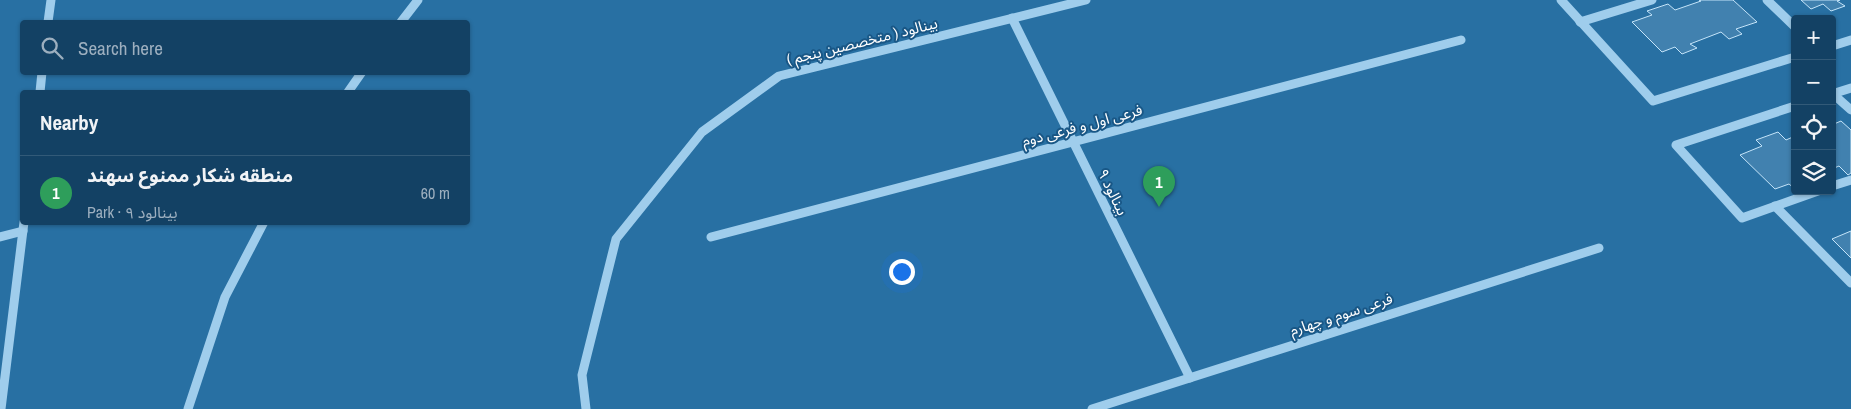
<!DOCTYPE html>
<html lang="en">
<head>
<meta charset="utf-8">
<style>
	body { margin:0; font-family:"Archivo Narrow","Noto Sans Arabic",sans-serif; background:#1c486a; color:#f1f3f6 }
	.controls { position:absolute; right:15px; top:15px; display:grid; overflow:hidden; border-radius:5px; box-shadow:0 1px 4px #0004 }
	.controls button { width:45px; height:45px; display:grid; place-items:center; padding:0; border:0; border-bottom:1px solid #325a78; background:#134164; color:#f1f3f6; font:25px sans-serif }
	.you { position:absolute; left:901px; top:271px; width:18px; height:18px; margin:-12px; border:4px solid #fff; border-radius:50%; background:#1a73e8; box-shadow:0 0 0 8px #1a73e833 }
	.badge { display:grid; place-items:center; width:32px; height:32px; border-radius:50%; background:#90b9f0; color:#fff; font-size:16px; font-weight:700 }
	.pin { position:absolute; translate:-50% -41px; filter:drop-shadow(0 1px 2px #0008) }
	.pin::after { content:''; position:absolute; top:26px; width:18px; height:15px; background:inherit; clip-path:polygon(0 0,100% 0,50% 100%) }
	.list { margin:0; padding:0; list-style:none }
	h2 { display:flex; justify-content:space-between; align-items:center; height:65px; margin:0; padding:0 20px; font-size:21px }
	h2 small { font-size:16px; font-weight:400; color:#9dafbf }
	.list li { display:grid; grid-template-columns:32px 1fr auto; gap:15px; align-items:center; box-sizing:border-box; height:70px; padding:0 20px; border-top:1px solid #325a78 }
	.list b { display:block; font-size:19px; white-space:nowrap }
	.list p { margin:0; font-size:16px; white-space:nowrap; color:#9dafbf }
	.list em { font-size:16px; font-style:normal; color:#9dafbf }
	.icon { flex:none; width:28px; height:28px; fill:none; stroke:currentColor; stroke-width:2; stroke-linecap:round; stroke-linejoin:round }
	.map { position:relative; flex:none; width:1851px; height:409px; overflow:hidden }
	.search { position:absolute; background:#134164; box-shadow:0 1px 4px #0004; left:20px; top:20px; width:450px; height:55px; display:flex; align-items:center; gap:12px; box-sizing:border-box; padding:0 18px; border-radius:5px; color:#9dafbf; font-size:19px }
	.panel { position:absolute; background:#134164; box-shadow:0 1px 4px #0004; left:20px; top:90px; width:450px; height:135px; border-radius:5px }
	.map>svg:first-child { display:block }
	.green { fill:#2870a3; fill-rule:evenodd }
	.building { fill:#4181af; stroke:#c4e4f9 }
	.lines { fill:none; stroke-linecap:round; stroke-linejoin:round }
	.minor { stroke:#9fcdec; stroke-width:9 }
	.labels { text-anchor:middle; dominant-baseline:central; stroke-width:4; stroke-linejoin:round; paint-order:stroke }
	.street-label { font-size:15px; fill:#fff; stroke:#195786 }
</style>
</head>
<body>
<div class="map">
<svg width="1851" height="409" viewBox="0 0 1851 409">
	<rect width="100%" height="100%" fill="#195786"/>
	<path class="green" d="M0 0H1851V409H0ZM1795 19H1832V191H1795ZM22 22H468V72H22ZM22 92H468V222H22Z"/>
	<g class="building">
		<path d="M1699 0H1733L1757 22 1736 29 1742 34 1729 39 1721 32 1690 44 1697 48 1682 54 1675 47 1662 52 1632 22 1652 15 1647 11 1668 4 1675 10 1701 1Z"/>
		<path d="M1801 0H1840L1837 1 1845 6 1831 11 1823 4 1811 9Z"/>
		<path d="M1841 121 1851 130V173L1848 175 1839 166 1832 169V122L1834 124Z"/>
		<path d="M1778 132 1786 140 1795 136V189L1789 184 1775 189 1740 155 1762 146 1756 140Z"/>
		<path d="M1851 231V258L1832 239Z"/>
	</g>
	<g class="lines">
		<g class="minor">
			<path d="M1561 0 1653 101 1795 57"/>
			<path d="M1767 0 1795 27"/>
			<path d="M1012 18 1190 378"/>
			<path d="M48 22 51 0"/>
			<path d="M401 22 418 0"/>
			<path d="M1580 22 1652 0"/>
			<path d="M1832 46 1851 40"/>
			<path d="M40 92 42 72"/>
			<path d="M348 92 362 72"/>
			<path d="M1832 94 1851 88"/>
			<path d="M1833 94 1851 110"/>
			<path d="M1795 106 1676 145 1742 218 1818 191"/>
			<path d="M1832 186 1851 180"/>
			<path d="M1775 206 1851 283"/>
			<path d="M0 237 23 231"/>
			<path d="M711 237 1461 40"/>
			<path d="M1 409 24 222"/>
			<path d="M188 409 225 297 264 222"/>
			<path d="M586 409 582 375 616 239 702 132 779 76 1086 0"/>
			<path d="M1092 409 1599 248"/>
		</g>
	</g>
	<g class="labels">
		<g class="street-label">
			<text transform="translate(862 41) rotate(-14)">بینالود ( متخصصین پنجم )</text>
			<text transform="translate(1082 125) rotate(-15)">فرعی اول و فرعی دوم</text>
			<text transform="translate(1113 192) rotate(64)">بینالود ۹</text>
			<text transform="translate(1341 314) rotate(-18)">فرعی سوم و چهارم</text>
		</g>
	</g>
</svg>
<div class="controls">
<button>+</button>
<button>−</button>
<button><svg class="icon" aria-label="locate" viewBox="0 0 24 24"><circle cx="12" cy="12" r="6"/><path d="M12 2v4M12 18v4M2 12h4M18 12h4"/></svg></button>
<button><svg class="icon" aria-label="layers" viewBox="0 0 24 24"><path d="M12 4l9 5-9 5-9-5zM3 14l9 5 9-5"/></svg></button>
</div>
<div class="you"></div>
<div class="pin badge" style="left:1159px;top:207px;background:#2e9e5b">1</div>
<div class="search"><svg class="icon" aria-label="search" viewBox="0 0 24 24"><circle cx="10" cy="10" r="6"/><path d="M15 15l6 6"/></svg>Search here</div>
<section class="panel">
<h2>Nearby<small></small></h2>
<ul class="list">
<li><span class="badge" style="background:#2e9e5b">1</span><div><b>منطقه شکار ممنوع سهند</b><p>Park · بینالود ۹</p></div><em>60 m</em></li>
</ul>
</section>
</div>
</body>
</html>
